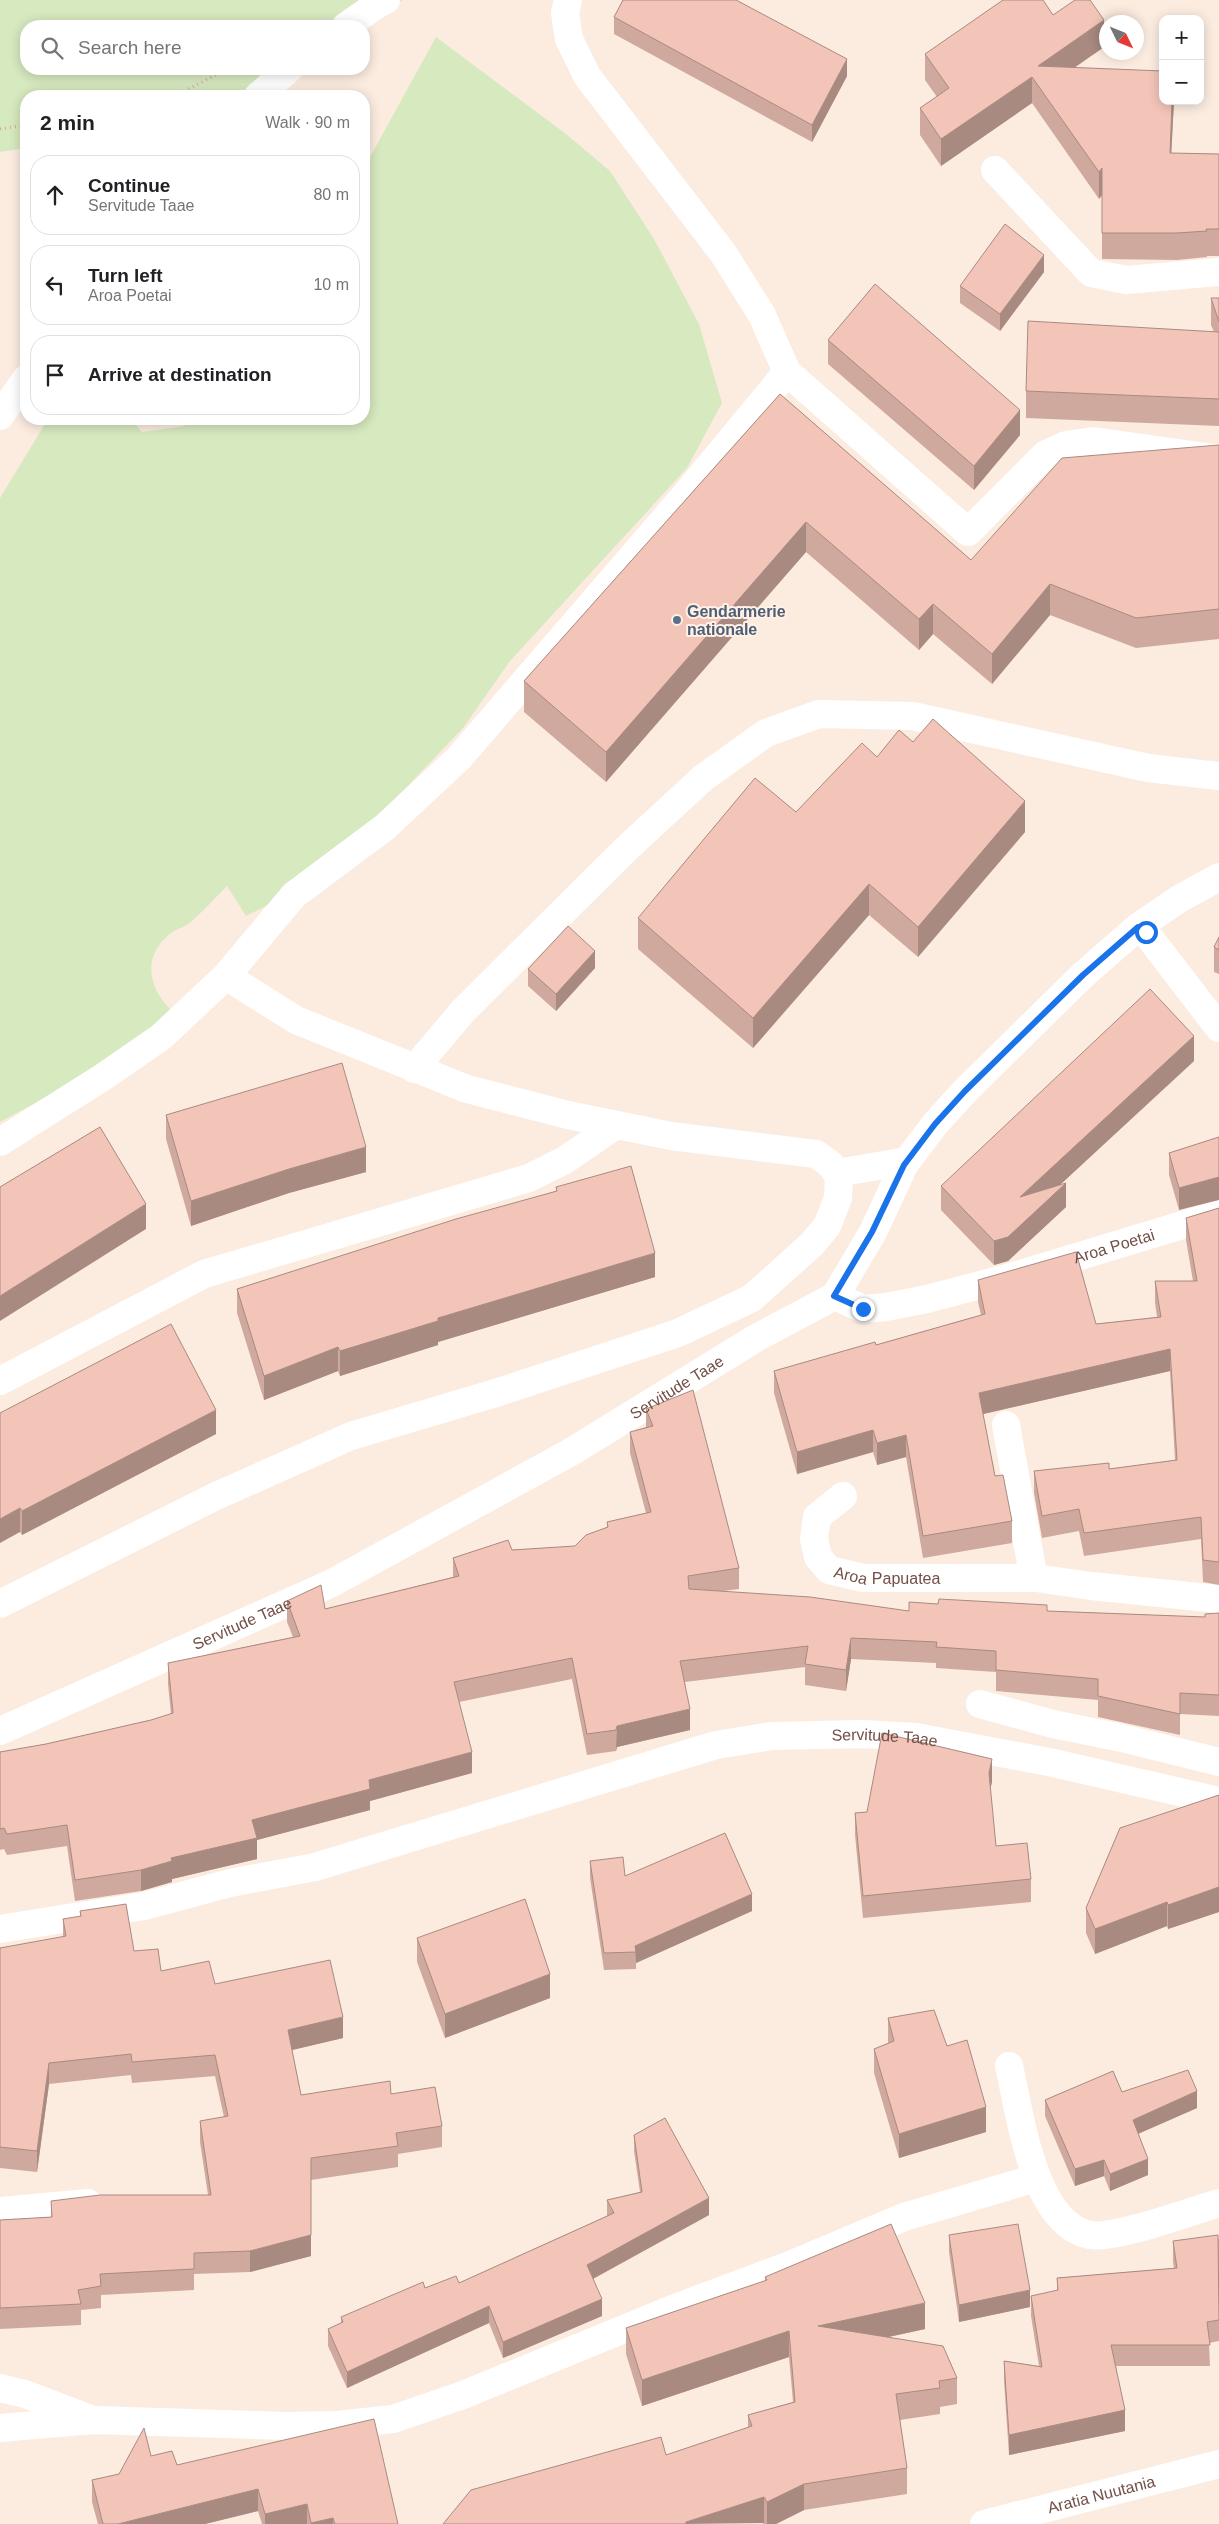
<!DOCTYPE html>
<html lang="en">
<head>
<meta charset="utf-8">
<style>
	body { margin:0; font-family:Helvetica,sans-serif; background:#f6f6f6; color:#202124 }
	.controls { position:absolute; right:15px; top:15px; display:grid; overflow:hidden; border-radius:10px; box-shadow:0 2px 12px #0003 }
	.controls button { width:45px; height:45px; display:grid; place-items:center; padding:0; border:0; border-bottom:1px solid #e0e0e0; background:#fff; color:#202124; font:25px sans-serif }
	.compass { position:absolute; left:1099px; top:15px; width:45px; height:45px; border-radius:50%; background:#fff; box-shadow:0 2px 12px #0003; rotate:133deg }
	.stop { position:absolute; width:15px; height:15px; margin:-11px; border:4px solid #1a73e8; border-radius:50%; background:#fff }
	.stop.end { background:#1a73e8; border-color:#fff; box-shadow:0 1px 5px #0008 }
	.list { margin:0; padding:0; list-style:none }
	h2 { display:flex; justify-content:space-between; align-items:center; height:65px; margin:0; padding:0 20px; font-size:21px }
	h2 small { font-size:16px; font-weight:400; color:#757577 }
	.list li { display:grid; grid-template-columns:32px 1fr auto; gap:15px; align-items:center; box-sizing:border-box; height:80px; margin:0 10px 10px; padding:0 10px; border:1px solid #e0e0e0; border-radius:20px }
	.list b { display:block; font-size:19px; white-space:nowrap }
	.list p { margin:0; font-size:16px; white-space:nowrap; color:#757577 }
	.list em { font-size:16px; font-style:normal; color:#757577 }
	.icon { flex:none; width:28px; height:28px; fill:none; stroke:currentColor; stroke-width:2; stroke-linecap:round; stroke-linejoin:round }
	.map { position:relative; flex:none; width:1219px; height:2524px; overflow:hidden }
	.search { position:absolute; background:#fff; box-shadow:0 2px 12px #0003; left:20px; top:20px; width:350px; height:55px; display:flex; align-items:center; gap:12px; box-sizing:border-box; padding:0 18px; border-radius:20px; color:#757577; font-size:19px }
	.panel { position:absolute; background:#fff; box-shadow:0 2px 12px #0003; left:20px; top:90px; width:350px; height:335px; border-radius:20px }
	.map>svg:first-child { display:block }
	.green { fill:#d7e9bf }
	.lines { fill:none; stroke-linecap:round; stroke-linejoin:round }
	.path { stroke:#d6a89b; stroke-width:3; stroke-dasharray:1 4; stroke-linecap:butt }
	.minor { stroke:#fff; stroke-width:28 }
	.wall { fill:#d0a99e }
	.shaded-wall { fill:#a98a81 }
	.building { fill:#f2c5b8; stroke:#a98a81 }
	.route { stroke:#1a73e8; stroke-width:6 }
	.service-dot { fill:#5c6f8a; stroke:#fff1e6; stroke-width:2 }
	.labels { text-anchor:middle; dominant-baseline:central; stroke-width:4; stroke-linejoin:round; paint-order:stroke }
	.service-label { font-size:16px; font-weight:bold; fill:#4e5e75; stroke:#fff1e6; text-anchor:start }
	.street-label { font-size:16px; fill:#734f48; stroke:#fff1e6 }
</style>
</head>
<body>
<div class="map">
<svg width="1219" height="2524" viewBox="0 0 1219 2524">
	<rect width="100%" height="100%" fill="#fcece0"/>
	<g class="green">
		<path d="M0 0H403L352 26H26V69H277L239 96H26V148L0 152Z"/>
		<path d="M436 37 566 134 610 171 654 239 699 324 722 403 687 468 510 661 463 728 319 879 246 916 227 886C214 899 202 913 188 924 183 928 176 929 171 933 141 956 148 989 173 1012L120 1057 0 1122V498L48 419H131L142 432 184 426 191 419H364V168Z"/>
	</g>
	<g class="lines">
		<g class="path">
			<path d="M175 96 227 69"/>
			<path d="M0 129 26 125"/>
		</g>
		<g class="minor">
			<path d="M568 0 565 13 569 39 587 76 723 253 762 315 787 372 968 532 1046 454 1066 445 1093 441 1219 459"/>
			<path d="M346 26 378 4 386 0"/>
			<path d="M258 96 289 69"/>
			<path d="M995 170 1091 273 1126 280 1219 272"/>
			<path d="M0 416 26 379"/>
			<path d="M1138 927 1146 933 1219 1028"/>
			<path d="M414 1069 463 1011 626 849 703 778 766 733 819 714 913 716 1148 768 1219 776"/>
			<path d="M0 1142 103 1077 161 1037 226 976 294 895 385 827 459 758 688 492 787 372"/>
			<path d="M837 1173 907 1161"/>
			<path id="s1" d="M835 1296 863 1309 886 1307 927 1299 1007 1278 1219 1214"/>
			<path d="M0 1381 204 1274 529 1178 565 1160 616 1125"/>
			<path d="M1006 1425 1033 1574 1036 1578 1091 1586 1219 1599"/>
			<path id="s2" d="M843 1496 817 1517 814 1539 818 1557 829 1570 863 1578H1036"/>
			<path d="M0 1604 216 1496 351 1436 499 1392 678 1333 752 1298 812 1244 827 1226 838 1198 839 1176 830 1164 816 1154 671 1136 568 1115 467 1089 296 1020 226 976"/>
			<path d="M980 1704 1053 1724 1122 1738 1219 1762"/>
			<path id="s3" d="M0 1731 332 1583 571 1452 756 1338 835 1296 873 1232 904 1165 935 1124 965 1091 1083 975 1138 927 1179 899 1219 877"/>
			<path id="s4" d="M0 1929 144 1906 230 1883 315 1867 716 1745 772 1736 862 1734 916 1737 1049 1762 1219 1801"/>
			<path d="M1009 2066C1020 2113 1033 2224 1090 2235 1114 2240 1192 2211 1219 2203"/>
			<path d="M0 2211 88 2203"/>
			<path d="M0 2388 25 2394 88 2418"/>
			<path d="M0 2428 93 2420 286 2426 337 2425 393 2419 463 2395 675 2308 795 2263 904 2217 1036 2178"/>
			<path id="s5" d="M984 2524 1219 2464"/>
		</g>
	</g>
	<g class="wall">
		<path d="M1053 15 1104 47 1074 68 1163 101H1174L1171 153 1219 154V256H1207V257L1177 260 1102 259V195L1099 199 1032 103 941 166 920 135V108L937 97 925 80V54Z"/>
		<path d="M614 17 847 76 812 142 614 34Z"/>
		<path d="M1044 272 1000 331 960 303V286Z"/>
		<path d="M1211 298H1219V426L1026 418V391L1214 332 1211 325Z"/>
		<path d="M828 340 1020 435 974 490 828 364Z"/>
		<path d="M780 394 971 560 1219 445V639L1136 648 1050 615 992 684 933 634 919 650 806 552 606 782 524 712V681Z"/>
		<path d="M877 757 1025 832 918 957 869 915 753 1048 638 949V918Z"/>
		<path d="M1219 937V974L1214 972V947Z"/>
		<path d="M595 968 556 1011 528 986V969Z"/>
		<path d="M1194 1061 1060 1184 1066 1207 1008 1261 994 1265 941 1210V1186Z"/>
		<path d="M166 1115 366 1172 289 1193 191 1226 166 1139Z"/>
		<path d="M1219 1137 1179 1210 1169 1175V1153Z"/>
		<path d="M556 1187 655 1277 438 1342V1345L340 1376 338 1371 264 1400 237 1313V1289L556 1191Z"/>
		<path d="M1219 1208V1585L1203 1582 1201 1539 1084 1556 1079 1531 1042 1538 1034 1493V1471L1109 1469 1175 1460 1170 1371 983 1414 995 1476 1012 1521V1543L923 1558 906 1457 877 1465 873 1452 797 1474 774 1393V1371L876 1345 981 1315 978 1302V1280L1096 1324 1157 1317 1155 1303V1281H1193L1186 1240V1218Z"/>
		<path d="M646 1409 739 1568V1589L723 1591 909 1611H1047L1205 1617 1219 1613V1716L1180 1714V1735L1098 1717V1700L996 1691V1672L936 1668V1663L851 1659 846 1691 805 1685V1667L685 1682 690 1730 617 1747 616 1751 587 1755 572 1679 459 1702 472 1773 370 1801V1810L257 1840V1859L172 1879V1882L141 1891 75 1901 67 1846 7 1855 4 1849 0 1850V1752L46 1744 151 1720 171 1714 168 1684V1663L293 1637 287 1622V1601L325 1609 453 1577V1558L512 1550 575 1546 607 1527V1522L646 1513 630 1453V1432L646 1427Z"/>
		<path d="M0 1413 216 1434 22 1535 20 1532Z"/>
		<path d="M992 1782 990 1789 996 1846 1031 1879V1902L863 1918 855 1835V1813L867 1812Z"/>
		<path d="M1219 1795V1912L1168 1929 1167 1926 1095 1954 1086 1933V1908Z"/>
		<path d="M590 1861 625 1876 752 1911 636 1963V1969L604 1970 590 1878Z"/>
		<path d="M80 1911 161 1971 215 1984 343 2038 292 2050 301 2095 391 2094 442 2126V2147L398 2154V2167L311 2180V2256L250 2272 194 2274V2290L101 2295V2308L81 2310V2325L0 2329V2220L51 2217V2201L208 2195 200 2142V2121L224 2117 215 2076 132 2083 131 2075 49 2084 37 2172 0 2168V1948L63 1937V1919L80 1917Z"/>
		<path d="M417 1938 550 1998 445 2038 417 1962Z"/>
		<path d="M888 2018 947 2046 986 2132 899 2158 874 2073V2049L888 2043Z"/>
		<path d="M1045 2100 1197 2108 1138 2134 1148 2175 1110 2191 1104 2176 1075 2186 1045 2116Z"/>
		<path d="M634 2135 709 2215 593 2279 602 2316 503 2358 489 2323 347 2388 328 2346V2329L341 2323V2317L425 2288 459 2283 607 2216V2200L640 2192 634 2151Z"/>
		<path d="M949 2235 1030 2307 959 2322 949 2252Z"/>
		<path d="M1219 2239V2341L1209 2343 1210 2366H1116L1125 2431 1009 2455 1004 2381V2361L1039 2366 1031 2316V2296L1057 2291V2278L1174 2268 1173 2262V2241Z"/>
		<path d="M765 2277 925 2329 889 2337 957 2378V2404L940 2407V2414L900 2420 907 2468V2494L804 2510 776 2524H764L666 2455 748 2428V2415L793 2402 789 2357 642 2406 626 2354V2328L765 2281Z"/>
		<path d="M151 2456 177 2465 398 2524H262L258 2511 205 2524H98L92 2502V2480L119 2474Z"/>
	</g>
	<g class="shaded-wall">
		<path d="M1104 20V47L1042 90 1038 66Z"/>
		<path d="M847 59V76L812 142V125Z"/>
		<path d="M1032 77V103L941 166V139Z"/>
		<path d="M1172 101H1174L1170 180V153Z"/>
		<path d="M1102 168V195L1099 199V172Z"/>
		<path d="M1044 255V272L1000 331V314Z"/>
		<path d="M1020 410V435L974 490V466Z"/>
		<path d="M806 522V552L606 782V752Z"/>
		<path d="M1050 584V615L992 684V654Z"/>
		<path d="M933 604V634L919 650V619Z"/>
		<path d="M1025 801V832L918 957V927Z"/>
		<path d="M869 884V915L753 1048V1018Z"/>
		<path d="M595 951V968L556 1011V994Z"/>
		<path d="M1194 1036V1061L1020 1222V1197Z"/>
		<path d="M366 1147V1172L289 1193 191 1226V1201L289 1169Z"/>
		<path d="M1219 1177V1200L1179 1210V1188Z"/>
		<path d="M1066 1183V1207L1008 1261 994 1265V1241Z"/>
		<path d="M146 1204V1229L0 1321V1296Z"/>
		<path d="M655 1253V1277L438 1342V1345L340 1376V1351L438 1318Z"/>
		<path d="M338 1347V1371L264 1400V1376Z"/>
		<path d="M1170 1349V1371L979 1415V1393Z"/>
		<path d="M216 1410V1434L22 1535V1511Z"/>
		<path d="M873 1430V1452L797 1474V1452Z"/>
		<path d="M906 1435V1457L877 1465V1443Z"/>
		<path d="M20 1508V1532L0 1543V1519Z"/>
		<path d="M851 1638V1659L846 1691V1670Z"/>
		<path d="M690 1709V1730L617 1747 616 1751 617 1726Z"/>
		<path d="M472 1752V1773L370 1801V1810L257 1840V1859L172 1879V1882L141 1891V1870L171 1858 252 1820 369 1780Z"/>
		<path d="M992 1759V1782L989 1795V1773Z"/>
		<path d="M1219 1887V1912L1168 1929V1905Z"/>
		<path d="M752 1894V1911L636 1963 635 1946Z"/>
		<path d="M1167 1902V1926L1095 1954V1929Z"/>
		<path d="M550 1974V1998L445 2038V2014Z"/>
		<path d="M343 2017V2038L288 2051V2030Z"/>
		<path d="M49 2063V2084L37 2172V2151Z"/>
		<path d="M1197 2091V2108L1133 2136V2120Z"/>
		<path d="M986 2107V2132L899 2158V2134Z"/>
		<path d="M311 2158V2256L250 2272V2251Z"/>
		<path d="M1148 2159V2175L1110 2191V2174Z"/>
		<path d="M1104 2160V2176L1075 2186V2169Z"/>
		<path d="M709 2198V2215L587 2282V2265Z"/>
		<path d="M1030 2290V2307L959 2322V2305Z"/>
		<path d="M602 2299V2316L503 2358V2342Z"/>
		<path d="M925 2303V2329L818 2352V2326Z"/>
		<path d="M489 2306V2323L347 2388V2372Z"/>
		<path d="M789 2331V2357L642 2406V2380Z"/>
		<path d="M1125 2410V2431L1009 2455V2435Z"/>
		<path d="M804 2484V2510L776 2524H767V2502Z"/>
		<path d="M258 2489V2511L205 2524H118Z"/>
		<path d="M764 2497V2523L686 2524V2522Z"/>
		<path d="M307 2504V2524H265V2514Z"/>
		<path d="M333 2518V2524H311V2523Z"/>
	</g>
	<g class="building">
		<path d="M623 0H736L847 59 812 125 614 17Z"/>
		<path d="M1003 0H1043L1053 15 1075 0H1090L1104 20 1038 66 1163 71V101H1172L1170 153 1219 154V229H1206L1207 231 1177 233H1102V168L1099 172 1032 77 941 139 920 108 949 88 925 54Z"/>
		<path d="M1005 224 1044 255 1000 314 960 286Z"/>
		<path d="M875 284 1020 410 974 466 828 340Z"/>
		<path d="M1211 298H1219V322Z"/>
		<path d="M1028 321 1219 332V399L1026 391Z"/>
		<path d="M780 394 971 560 1062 458 1219 445V609L1136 618 1050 584 992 654 933 604 919 619 806 522 606 752 524 681Z"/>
		<path d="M933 719 1025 801 918 927 869 884 753 1018 638 918 755 778 796 812 862 743 877 757 899 730 913 742Z"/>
		<path d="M568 926 595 951 556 994 528 969Z"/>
		<path d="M1219 937V950L1214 947Z"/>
		<path d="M1150 989 1194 1036 1020 1197 1066 1183 1008 1237 994 1241 941 1186Z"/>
		<path d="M342 1063 366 1147 289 1169 191 1201 166 1115Z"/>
		<path d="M100 1127 146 1204 0 1296V1187Z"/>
		<path d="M1219 1137V1177L1179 1188 1169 1153Z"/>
		<path d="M631 1166 655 1253 438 1318V1321L340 1351 338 1347 264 1376 237 1289 456 1219 557 1191 556 1187Z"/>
		<path d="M1219 1208V1562L1203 1560 1201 1517 1084 1533 1079 1509 1042 1516 1034 1471 1109 1463V1469L1177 1460 1170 1349 979 1393 995 1476 1003 1475 1012 1521 923 1536 906 1435 877 1443 873 1430 797 1452 774 1371 875 1342 876 1345 985 1314 978 1280 1076 1252 1096 1324 1161 1317 1155 1281H1197L1186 1218Z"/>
		<path d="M171 1324 216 1410 22 1511 20 1508 0 1519V1413Z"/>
		<path d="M693 1390 739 1568 688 1576 689 1589 810 1597 909 1611V1602L938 1604 939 1599 1047 1605V1611L1205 1617V1614L1219 1613V1695L1180 1693V1714L1098 1696V1679L996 1670V1651L936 1647 937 1642 851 1638 846 1670 805 1664 808 1646 680 1661 690 1709 617 1726 616 1730 587 1734 572 1658 454 1682 472 1752 369 1780 370 1789 252 1820 257 1838 171 1858 172 1861 141 1870 75 1880 67 1825 7 1834 4 1828 0 1829V1752L46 1744 151 1720 173 1713 168 1663 300 1636 287 1601 321 1585 325 1609 459 1576 453 1558 508 1540 512 1550 575 1546 586 1535 608 1527 607 1522 651 1512 630 1432 653 1426 646 1409Z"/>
		<path d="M882 1733 992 1759 989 1773 996 1846 1027 1843 1031 1879 863 1896 855 1813 867 1812Z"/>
		<path d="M1219 1795V1887L1168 1905 1167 1902 1095 1929 1086 1908 1120 1828Z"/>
		<path d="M725 1833 752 1894 635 1946 636 1952 604 1953 590 1861 623 1857 625 1876Z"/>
		<path d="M525 1899 550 1974 445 2014 417 1938Z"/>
		<path d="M126 1904 134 1951 158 1949 161 1971 209 1961 215 1984 330 1960 343 2017 288 2030 301 2095 390 2081 391 2094 435 2087 442 2126 396 2133 398 2146 311 2158V2235L250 2251 194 2253V2269L100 2274 101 2286 78 2290 81 2304 0 2308V2220L52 2217 51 2201 100 2195H211L200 2121 228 2116 215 2055 132 2062 131 2054 49 2063 37 2151 0 2147V1948L66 1936 63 1919 81 1916 80 1911Z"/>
		<path d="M934 2010 947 2046 967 2040 986 2107 899 2134 874 2049 894 2041 888 2018Z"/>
		<path d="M1188 2070 1197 2091 1133 2120 1148 2159 1110 2174 1104 2160 1075 2169 1045 2100 1113 2071 1122 2092Z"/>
		<path d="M665 2118 709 2198 587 2265 602 2299 503 2342 489 2306 347 2372 328 2329 343 2322 341 2317 423 2282 425 2288 456 2276 459 2283 614 2213 607 2200 642 2192 634 2135Z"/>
		<path d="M891 2224 925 2303 818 2326 943 2346 957 2378 939 2381 940 2388 896 2394 907 2468 804 2484 767 2502 764 2497 686 2522V2524H443L471 2490 661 2437 666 2455 752 2426 748 2415 795 2402 789 2331 642 2380 626 2328 767 2280 765 2277Z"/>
		<path d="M1018 2224 1030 2290 959 2305 949 2235Z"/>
		<path d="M1218 2235 1219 2320 1207 2322 1210 2345H1111L1125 2410 1009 2435 1004 2361 1042 2367 1031 2296 1058 2290 1057 2278 1177 2268 1173 2241Z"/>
		<path d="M374 2419 398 2524H335L333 2518 311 2523 307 2504 265 2514 258 2489 118 2524H103L92 2480 119 2474 144 2428 151 2456 172 2451 177 2465Z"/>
	</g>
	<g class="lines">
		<path class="route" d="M863 1309 834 1296 872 1232 904 1165 935 1124 965 1091 1083 975 1138 927 1146 932"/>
	</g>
	<circle class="service-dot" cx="677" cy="620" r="5"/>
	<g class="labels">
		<g class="service-label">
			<text x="687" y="611">Gendarmerie<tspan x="687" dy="18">nationale</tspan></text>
		</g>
		<g class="street-label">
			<text stroke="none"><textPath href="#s1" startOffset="290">Aroa Poetai</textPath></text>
			<text stroke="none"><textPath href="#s3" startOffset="760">Servitude Taae</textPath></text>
			<text stroke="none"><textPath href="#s2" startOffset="150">Aroa Papuatea</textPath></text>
			<text stroke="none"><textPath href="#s3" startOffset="265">Servitude Taae</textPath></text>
			<text stroke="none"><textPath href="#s4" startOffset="910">Servitude Taae</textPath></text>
			<text stroke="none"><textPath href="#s5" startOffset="121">Aratia Nuutania</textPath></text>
		</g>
	</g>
</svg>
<div class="controls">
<button>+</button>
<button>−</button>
</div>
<svg class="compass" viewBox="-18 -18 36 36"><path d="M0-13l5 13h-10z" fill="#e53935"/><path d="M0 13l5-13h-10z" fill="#757577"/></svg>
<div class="stop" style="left:1146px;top:932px"></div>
<div class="stop end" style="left:863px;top:1309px"></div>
<div class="search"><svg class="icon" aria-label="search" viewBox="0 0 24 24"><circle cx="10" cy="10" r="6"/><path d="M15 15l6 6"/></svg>Search here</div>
<section class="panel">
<h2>2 min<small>Walk · 90 m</small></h2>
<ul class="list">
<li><svg class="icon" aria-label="ahead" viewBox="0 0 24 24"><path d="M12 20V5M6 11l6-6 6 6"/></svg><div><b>Continue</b><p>Servitude Taae</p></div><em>80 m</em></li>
<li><svg class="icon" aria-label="left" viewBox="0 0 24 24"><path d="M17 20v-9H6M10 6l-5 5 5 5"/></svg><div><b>Turn left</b><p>Aroa Poetai</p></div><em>10 m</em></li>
<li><svg class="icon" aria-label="arrive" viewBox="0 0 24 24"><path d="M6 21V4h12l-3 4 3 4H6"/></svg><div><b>Arrive at destination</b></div></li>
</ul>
</section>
</div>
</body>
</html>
